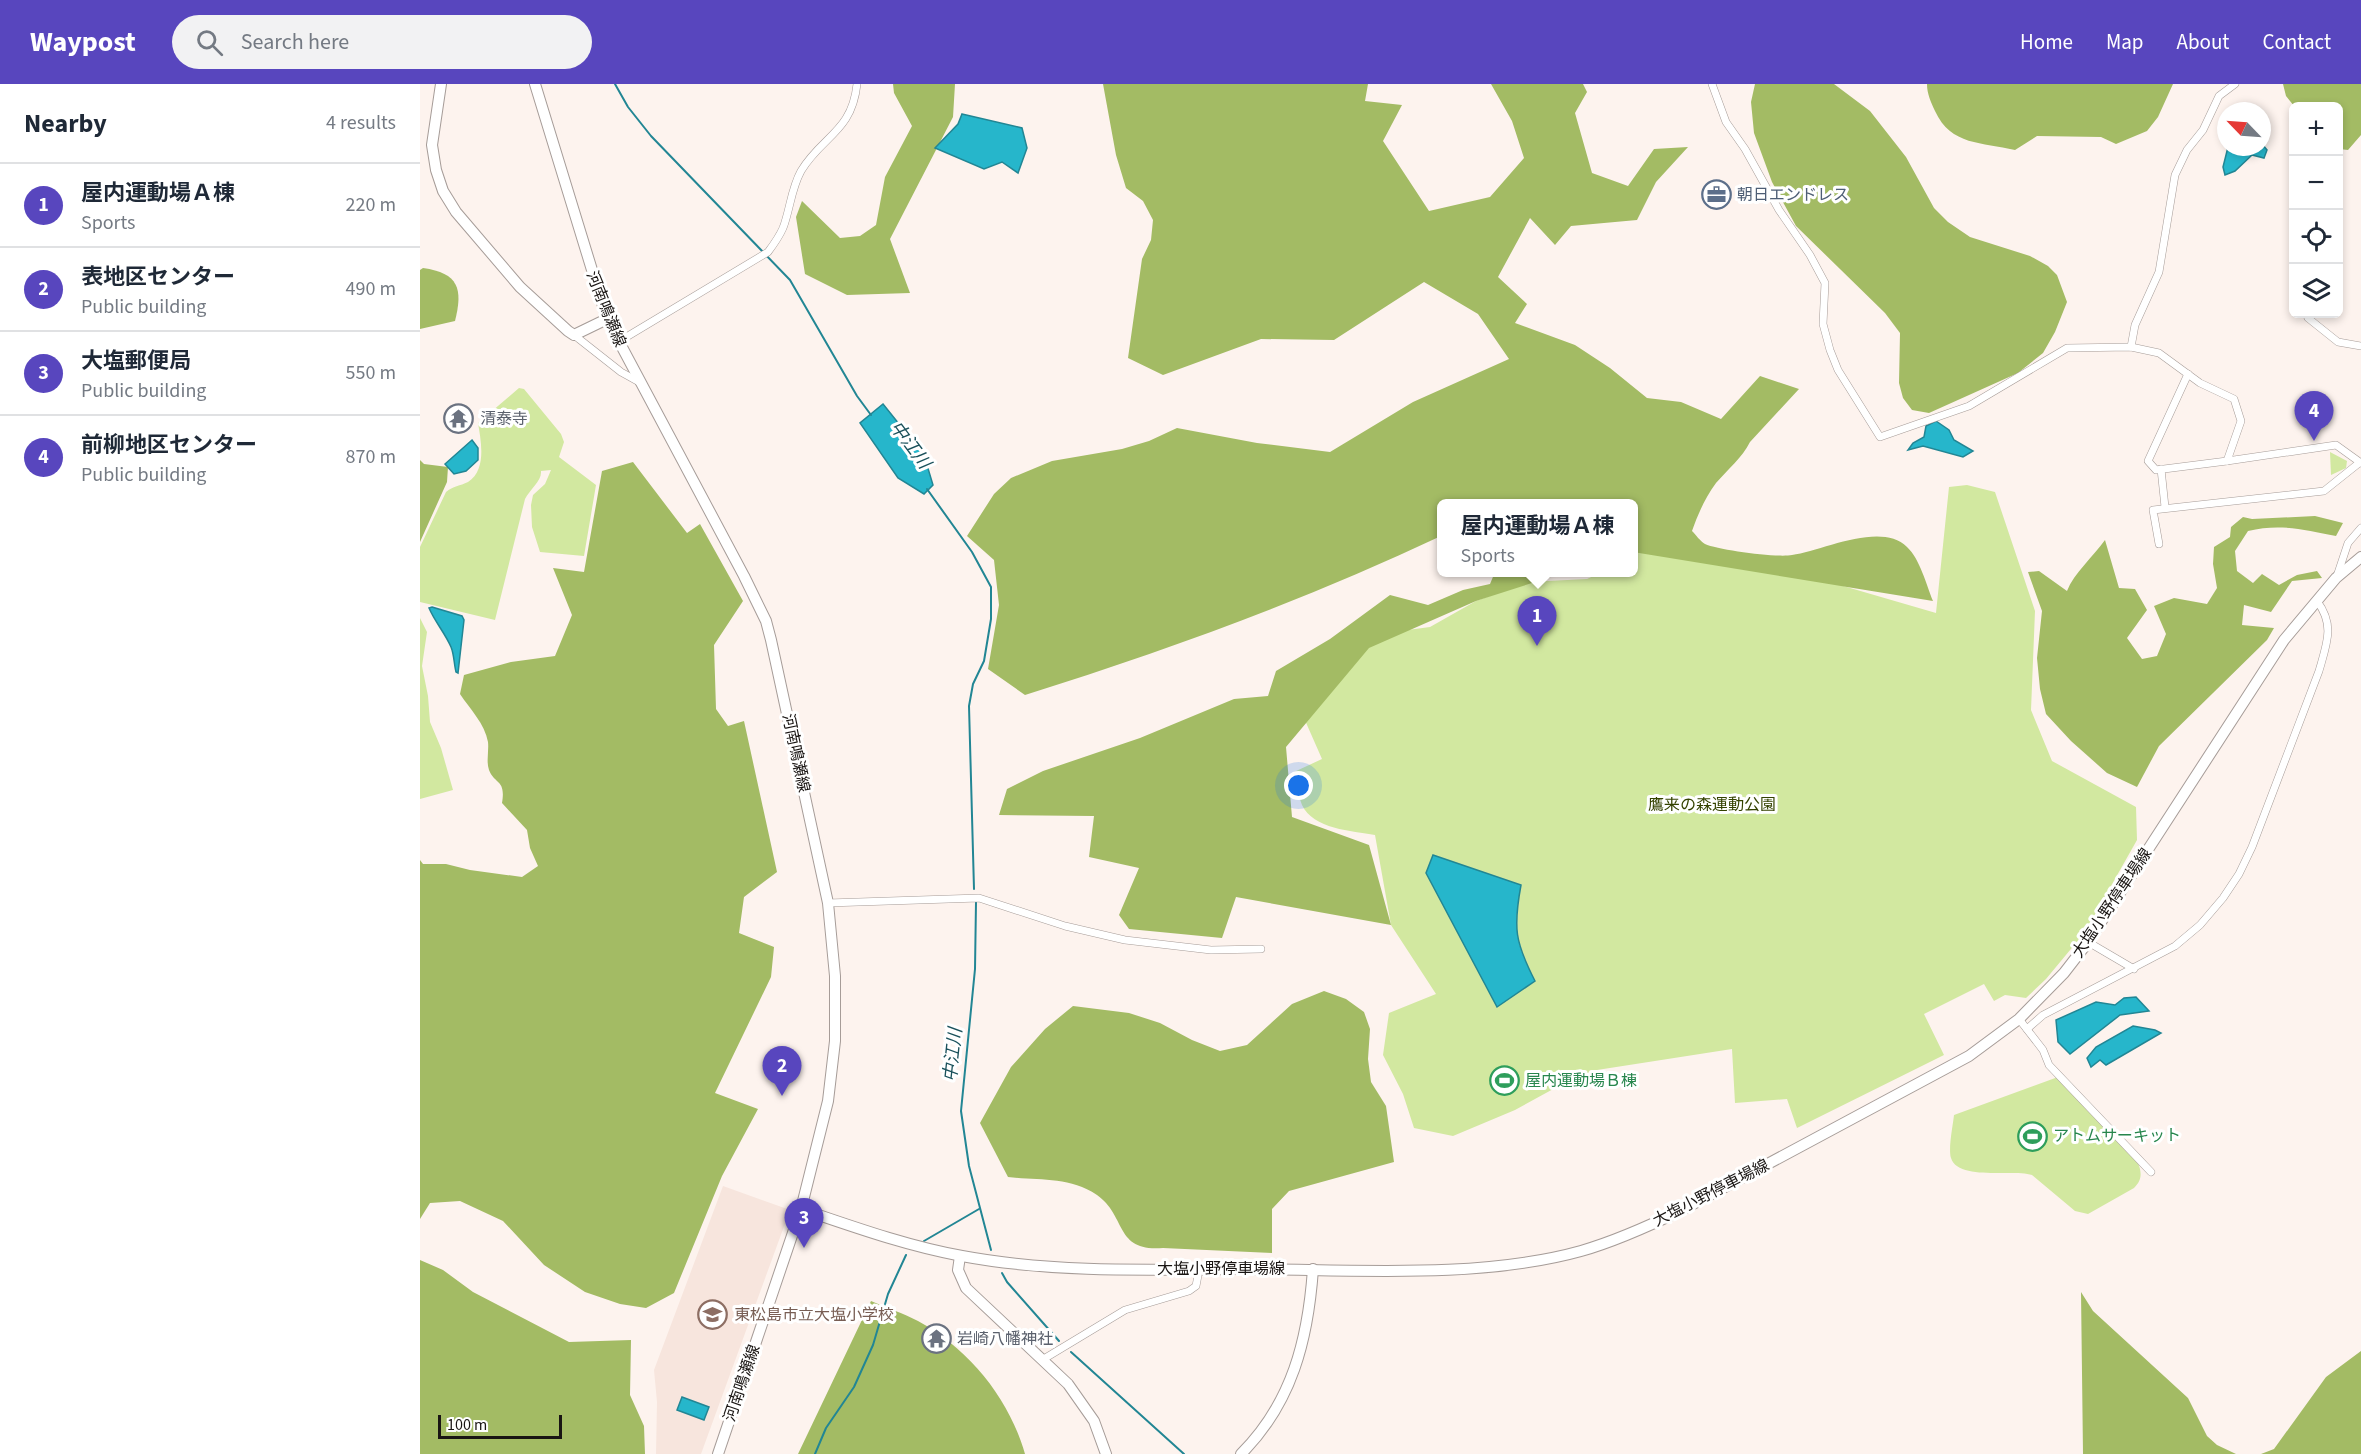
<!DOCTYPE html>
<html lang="en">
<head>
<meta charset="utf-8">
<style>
	body { margin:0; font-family:"Source Sans 3","Noto Sans JP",sans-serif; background:#f2f2f3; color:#1f2937 }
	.controls { position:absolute; right:18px; top:18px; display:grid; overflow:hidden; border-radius:9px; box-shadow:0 3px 9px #0003 }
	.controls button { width:54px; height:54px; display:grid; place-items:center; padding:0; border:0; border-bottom:2px solid #e0e1e3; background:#fff; color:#1f2937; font:30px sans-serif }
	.compass { position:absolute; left:1797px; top:18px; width:54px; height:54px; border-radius:50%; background:#fff; box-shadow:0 3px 9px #0003; rotate:295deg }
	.scale { position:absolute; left:18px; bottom:15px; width:124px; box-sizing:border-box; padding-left:6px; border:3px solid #191513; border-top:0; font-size:16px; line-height:21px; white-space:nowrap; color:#191513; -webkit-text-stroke:4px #fff; paint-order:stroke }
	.you { position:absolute; left:879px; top:702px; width:21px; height:21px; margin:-15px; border:4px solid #fff; border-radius:50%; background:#1a73e8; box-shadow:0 0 0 9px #1a73e833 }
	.badge { display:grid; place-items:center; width:39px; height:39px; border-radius:50%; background:#5846be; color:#fff; font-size:20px; font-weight:700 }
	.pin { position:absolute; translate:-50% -50px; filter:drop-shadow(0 2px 3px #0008) }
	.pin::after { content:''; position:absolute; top:32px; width:21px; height:18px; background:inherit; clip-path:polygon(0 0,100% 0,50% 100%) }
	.popup { position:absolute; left:1017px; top:415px; width:201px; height:78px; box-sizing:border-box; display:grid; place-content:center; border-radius:9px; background:#fff; filter:drop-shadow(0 2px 4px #0005); font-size:20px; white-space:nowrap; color:#747a83 }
	.popup b { font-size:22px; color:#1f2937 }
	.popup::after { content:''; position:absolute; left:50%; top:100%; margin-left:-12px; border:12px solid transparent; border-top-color:#fff }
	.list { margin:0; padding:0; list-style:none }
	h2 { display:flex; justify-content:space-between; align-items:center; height:78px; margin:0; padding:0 24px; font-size:26px }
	h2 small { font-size:20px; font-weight:400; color:#747a83 }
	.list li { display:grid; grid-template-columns:39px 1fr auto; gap:18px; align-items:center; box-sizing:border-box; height:84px; padding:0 24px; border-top:2px solid #e0e1e3 }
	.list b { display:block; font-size:22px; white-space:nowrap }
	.list p { margin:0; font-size:20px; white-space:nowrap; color:#747a83 }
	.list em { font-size:20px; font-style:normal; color:#747a83 }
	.icon { flex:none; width:33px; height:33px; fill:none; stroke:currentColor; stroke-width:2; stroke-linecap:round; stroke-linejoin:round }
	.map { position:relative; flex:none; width:1941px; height:1370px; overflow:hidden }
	header { display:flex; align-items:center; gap:36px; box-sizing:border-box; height:84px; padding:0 30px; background:#5846be; color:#fff }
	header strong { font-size:28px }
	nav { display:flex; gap:33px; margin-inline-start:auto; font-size:21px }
	.search { width:420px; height:54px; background:#f2f2f3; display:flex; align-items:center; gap:15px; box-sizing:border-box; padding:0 21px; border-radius:33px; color:#747a83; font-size:22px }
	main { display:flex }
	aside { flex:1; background:#fff }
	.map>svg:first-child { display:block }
	.built { fill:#f7e5dd }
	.green { fill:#d2e8a0 }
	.forest { fill:#a3bb64 }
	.water { fill:#26b6cb; stroke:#228694; stroke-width:1.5 }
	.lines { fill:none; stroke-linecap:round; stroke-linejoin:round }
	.stream { stroke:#228694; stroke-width:2 }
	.street-casing { stroke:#a69c98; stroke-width:8 }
	.secondary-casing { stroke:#a69c98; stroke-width:12 }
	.street { stroke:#fff; stroke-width:7 }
	.secondary { stroke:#fff; stroke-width:10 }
	.labels { text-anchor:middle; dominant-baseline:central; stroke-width:6; stroke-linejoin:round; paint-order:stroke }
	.service-label { font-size:16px; fill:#4e5e75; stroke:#fff; text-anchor:start }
	.street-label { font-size:16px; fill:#191513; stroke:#fff }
	.worship-label { font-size:16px; fill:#5b616d; stroke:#fff; text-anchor:start }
	.park-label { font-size:16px; fill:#344200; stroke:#fff }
	.leisure-label { font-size:16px; fill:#27864d; stroke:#fff; text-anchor:start }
	.education-label { font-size:16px; fill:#785e54; stroke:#fff; text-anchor:start }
	.water-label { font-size:18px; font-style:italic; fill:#1a515b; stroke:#fff }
</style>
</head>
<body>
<header>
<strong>Waypost</strong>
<div class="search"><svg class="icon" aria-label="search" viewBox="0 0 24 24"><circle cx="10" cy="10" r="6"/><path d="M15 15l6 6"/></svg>Search here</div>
<nav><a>Home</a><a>Map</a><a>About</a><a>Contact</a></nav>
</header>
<main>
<aside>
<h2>Nearby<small>4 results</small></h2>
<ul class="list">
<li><span class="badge">1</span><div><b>屋内運動場Ａ棟</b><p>Sports</p></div><em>220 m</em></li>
<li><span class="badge">2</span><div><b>表地区センター</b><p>Public building</p></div><em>490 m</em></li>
<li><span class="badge">3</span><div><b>大塩郵便局</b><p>Public building</p></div><em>550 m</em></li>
<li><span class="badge">4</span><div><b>前柳地区センター</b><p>Public building</p></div><em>870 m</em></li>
</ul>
</aside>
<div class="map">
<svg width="1941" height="1370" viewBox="0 0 1941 1370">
	<rect width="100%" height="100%" fill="#fdf3ee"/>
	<path class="built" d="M303 1102 370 1126 281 1370H236L237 1318 234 1286Z"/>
	<g class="green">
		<path d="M99 304 104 305 141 350 144 358 139 373 176 401 164 472 120 468 112 443 111 421 113 411 125 400 131 386 121 387C122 397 110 405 105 415L75 536 0 518V463L26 408C33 402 40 402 48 398 67 386 61 357 58 339Z"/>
		<path d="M1910 368 1927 377 1926 384 1911 391Z"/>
		<path d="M1547 401 1575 408 1615 527 1611 626 1632 677 1716 723 1717 756 1665 848 1626 895 1606 914 1585 911 1574 917 1564 900 1504 930 1524 971 1377 1044 1367 1015 1315 1019 1312 965 1177 986 1157 992 1095 1026 1033 1052 994 1044 983 1010 963 971 969 929 1016 910 971 841 955 751C932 747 893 745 882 721 878 711 877 698 874 688L902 675 880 625 933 571 980 547 1010 543 1056 517 1108 498 1167 495 1180 489 1213 488V469L1238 448 1516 529 1529 403Z"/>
		<path d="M0 534 7 548 2 582 8 612 10 638 21 664 33 706 0 715Z"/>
		<path d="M1638 993 1718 1079C1722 1089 1722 1096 1714 1104L1668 1130 1655 1127 1612 1091C1593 1085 1538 1097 1531 1074 1528 1065 1533 1041 1534 1031Z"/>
	</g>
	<g class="forest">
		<path d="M473 0H535L533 33 470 155 490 209 427 211 385 190 376 133 382 117 420 154 440 152 456 141 465 93 492 42 474 9Z"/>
		<path d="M683 0H948L945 17 982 21 963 57 1009 127 1070 113 1104 74 1092 37 1071 0H1163L1167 8 1155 29 1172 89 1208 102 1234 65 1268 63 1236 98 1217 136 1151 142 1135 161 1110 134 1078 193 1107 220 1095 239 1155 261 1190 284 1227 314 1261 318 1301 335 1340 292 1379 305 1330 358C1322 374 1308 385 1296 399 1285 414 1278 430 1272 447 1276 451 1280 457 1285 460 1298 466 1357 474 1372 471 1402 467 1461 437 1487 463 1500 475 1506 500 1513 517L1213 468V420H1021V452C886 516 747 566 605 611L568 585 579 521 574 476 547 452 574 410 591 394 632 377 702 365 729 357 757 344 837 359 910 368 993 318 1089 275 1058 230 1004 198 914 256 841 255 743 291 708 274 722 175 731 156 733 136 723 117 706 104 696 71Z"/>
		<path d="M1335 0H1414L1450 27 1486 73 1514 124 1528 138 1550 153 1610 172 1628 182 1637 191 1647 218 1635 248 1623 269 1598 289 1509 329 1492 326 1483 314 1479 299 1480 249 1465 229 1376 142 1352 98 1334 49 1331 18Z"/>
		<path d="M1507 0H1753L1738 33 1727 47 1696 60 1681 53 1617 52 1595 66C1562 58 1531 62 1515 27 1511 18 1507 10 1507 0Z"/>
		<path d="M1863 0H1941V51L1928 66 1919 65 1918 22H1874L1866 12Z"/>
		<path d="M3 184C39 189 43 205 35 237L0 245V186Z"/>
		<path d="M0 376 4 380 28 383 27 398 0 458Z"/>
		<path d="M213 378 267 449 280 440 323 517 294 561 296 625 308 642 324 637 357 788 324 813 319 849 354 863 351 893 295 1009 338 1025 302 1092 254 1209 226 1224 200 1220 165 1208 124 1181 83 1137 40 1117 10 1119 0 1135V776L3 780H26L50 786 102 793 118 782 110 764 107 746 82 719C86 695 75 701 69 686 66 677 69 668 68 658 65 640 50 625 40 610L44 591 91 578 135 572 152 531 133 484 164 488 182 387Z"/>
		<path d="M1895 432 1923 439 1916 452C1885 446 1860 439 1828 447L1815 467 1817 487 1833 499 1842 490 1859 501 1877 491 1897 487 1902 494 1872 497 1851 528 1824 521 1822 541 1854 544 1847 556 1739 662 1717 703 1687 689 1651 657 1626 630 1620 605 1617 574 1622 527 1608 488 1619 487 1647 507C1654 489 1673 473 1685 456L1699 504 1715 505 1727 526 1707 554 1722 575 1737 572 1746 550 1734 522 1754 514 1787 520 1797 504 1793 480 1794 463 1810 453 1811 443 1823 433 1832 435Z"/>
		<path d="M1075 488 1143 489 1056 517 949 564 866 663 872 733 949 761 971 841 816 813 802 854 709 845 699 831 719 784 669 773 674 732 579 731 587 705 623 687 720 654 814 615 848 612 856 587 910 555 970 511 1008 521 1043 506 1070 500Z"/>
		<path d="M904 907 926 915 944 928 950 945 948 975 951 998 966 1022 974 1078 869 1107 852 1125V1169L743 1164C694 1168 707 1132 677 1111 648 1092 619 1097 588 1093L560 1039 591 983 625 945 653 922 709 929 740 939 772 956 800 967 827 961 872 920Z"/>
		<path d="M0 1176 23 1186 53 1208 149 1258 211 1256 210 1311 224 1342 225 1370H0Z"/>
		<path d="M1661 1208 1673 1227 1768 1314 1787 1352 1797 1361 1816 1370H1663Z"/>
		<path d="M451 1217C467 1224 483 1229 498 1237 549 1265 589 1314 605 1370H378Z"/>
		<path d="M1941 1267V1370H1841L1854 1365 1906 1293Z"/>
	</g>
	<g class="water">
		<path d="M542 30 602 44 607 64 598 89 582 78 564 85 515 64 538 40Z"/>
		<path d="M1842 60 1847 66 1844 74 1832 71 1815 87 1805 91 1803 83 1808 63H1842Z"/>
		<path d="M463 320 504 371 513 401 504 410 478 394 440 339Z"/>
		<path d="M1516 337 1529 346 1534 356 1553 367 1543 373 1503 362 1488 366 1493 359 1504 353 1506 342Z"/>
		<path d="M52 356 58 364V376L46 387 34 390 25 380Z"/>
		<path d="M12 523 42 532 44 536 38 589 36 588C34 580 34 570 31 563 25 549 15 538 9 524Z"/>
		<path d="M1013 771 1101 801C1093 844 1095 858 1115 897L1077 923 1006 789Z"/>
		<path d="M1716 913 1729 927 1700 931 1650 970 1638 958 1636 936 1676 918 1695 921 1704 914Z"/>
		<path d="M1713 942 1735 946 1741 949 1686 981 1680 976 1671 983 1667 974 1676 963Z"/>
		<path d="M262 1313 289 1323 284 1336 257 1326Z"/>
	</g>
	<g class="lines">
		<g class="stream">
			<path d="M195 0 208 23 231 52 370 196 437 312 451 331"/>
			<path d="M507 405 552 468 571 503V535L564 577 553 600 549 622 554 805"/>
			<path d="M556 818 555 885 541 1027 549 1082 571 1166"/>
			<path d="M504 1157 559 1125"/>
			<path d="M582 1189 587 1198 639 1257"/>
			<path d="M651 1268 764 1370"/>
			<path d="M395 1370 406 1344 434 1303 453 1261 468 1210 486 1171"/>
		</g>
		<defs>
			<g id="street">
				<path d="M1292 0 1306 38 1325 65 1359 126 1390 171 1405 199 1403 240 1410 266 1418 286 1460 353 1549 322 1647 264 1711 263 1739 269 1780 299 1814 315 1821 337 1807 377 1916 361 1941 379"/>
				<path d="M1888 234 1918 258 1941 262"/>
				<path d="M154 251 201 288 219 298"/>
				<path d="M198 258 348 168C354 160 359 153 363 144 370 126 371 105 381 87 402 52 432 48 437 0"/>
				<path d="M1711 263 1715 241 1739 188 1755 91 1767 66 1783 46 1799 12 1815 0"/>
				<path d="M1768 290 1728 377 1736 386 1807 377"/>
				<path d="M1741 385 1745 423"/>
				<path d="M1739 460 1733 426 1904 407 1939 379"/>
				<path d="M1917 492 1928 459 1941 444"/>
				<path d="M408 819 559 814 645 842 705 856 791 866 841 865"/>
				<path d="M1668 858 1714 885"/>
				<path d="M1599 935 1623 966 1629 981 1731 1088"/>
				<path d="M1607 945 1623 931 1755 862 1780 841 1803 814 1819 790 1832 763 1899 587C1907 559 1915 541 1897 517"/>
				<path d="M622 1276 705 1226 769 1207 776 1202 779 1186"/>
			</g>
			<g id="secondary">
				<path d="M21 0 12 61 16 86 23 107 36 128 100 203 148 247 154 251 187 235"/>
				<path d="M115 0 187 235 324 492 346 537 351 556 408 819 415 892V957L408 1017 381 1125 298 1370"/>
				<path d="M381 1125C434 1143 487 1162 542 1172 633 1189 726 1186 818 1185 926 1185 1057 1196 1161 1167 1196 1157 1229 1142 1262 1126L1549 972 1599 935 1644 889 1668 858 1864 556 1916 494 1941 473"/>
				<path d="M540 1172 538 1186 546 1204 648 1300 674 1337 686 1370"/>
				<path d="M821 1370C872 1319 888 1256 893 1185"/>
			</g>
		</defs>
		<use href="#street" class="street-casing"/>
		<use href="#secondary" class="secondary-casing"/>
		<use href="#street" class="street"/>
		<use href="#secondary" class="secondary"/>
	</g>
	<defs>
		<symbol id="office-ring" viewBox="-11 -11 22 22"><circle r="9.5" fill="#fff" stroke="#5c6f8a" stroke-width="1.5"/><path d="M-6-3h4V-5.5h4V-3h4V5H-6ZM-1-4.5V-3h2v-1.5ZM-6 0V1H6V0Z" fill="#5c6f8a"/></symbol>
		<symbol id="temple-ring" viewBox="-11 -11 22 22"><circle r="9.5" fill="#fff" stroke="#6b7280" stroke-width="1.5"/><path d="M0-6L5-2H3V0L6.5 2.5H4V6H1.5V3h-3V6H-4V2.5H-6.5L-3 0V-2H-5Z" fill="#6b7280"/></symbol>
		<symbol id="stadium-ring" viewBox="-11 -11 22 22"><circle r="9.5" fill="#fff" stroke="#2e9e5b" stroke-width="1.5"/><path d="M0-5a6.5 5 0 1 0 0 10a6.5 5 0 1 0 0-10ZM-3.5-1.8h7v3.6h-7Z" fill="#2e9e5b"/></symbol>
		<symbol id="school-ring" viewBox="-11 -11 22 22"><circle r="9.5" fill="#fff" stroke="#8d6e63" stroke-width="1.5"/><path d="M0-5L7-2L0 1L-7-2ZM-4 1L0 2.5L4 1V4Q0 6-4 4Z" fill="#8d6e63"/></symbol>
	</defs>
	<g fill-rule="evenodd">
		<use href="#office-ring" x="1280" y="94" width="33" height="33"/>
		<use href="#temple-ring" x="22" y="318" width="33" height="33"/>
		<use href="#stadium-ring" x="1068" y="980" width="33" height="33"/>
		<use href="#stadium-ring" x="1596" y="1036" width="33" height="33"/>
		<use href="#school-ring" x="276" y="1214" width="33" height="33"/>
		<use href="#temple-ring" x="500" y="1238" width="33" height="33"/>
	</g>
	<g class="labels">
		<g class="service-label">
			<text x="1317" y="111">朝日エンドレス</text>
		</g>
		<g class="street-label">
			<text transform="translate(186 225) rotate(68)">河南鳴瀬線</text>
			<text transform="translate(376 669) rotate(78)">河南鳴瀬線</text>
			<text transform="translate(1692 819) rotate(-56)">大塩小野停車場線</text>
			<text transform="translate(1291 1109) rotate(-27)">大塩小野停車場線</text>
			<text x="801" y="1185">大塩小野停車場線</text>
			<text transform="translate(322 1299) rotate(-71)">河南鳴瀬線</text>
		</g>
		<g class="worship-label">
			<text x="60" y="335">清泰寺</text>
			<text x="537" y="1255">岩崎八幡神社</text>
		</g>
		<g class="park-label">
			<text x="1292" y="721">鷹来の森運動公園</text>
		</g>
		<g class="leisure-label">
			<text x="1105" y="997">屋内運動場Ｂ棟</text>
			<text x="1633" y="1052">アトムサーキット</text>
		</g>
		<g class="education-label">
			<text x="314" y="1231">東松島市立大塩小学校</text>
		</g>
		<g class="water-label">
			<text transform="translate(490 361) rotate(53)">中江川</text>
			<text transform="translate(533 971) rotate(-84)">中江川</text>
		</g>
	</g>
</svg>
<div class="controls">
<button>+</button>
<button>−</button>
<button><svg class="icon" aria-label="locate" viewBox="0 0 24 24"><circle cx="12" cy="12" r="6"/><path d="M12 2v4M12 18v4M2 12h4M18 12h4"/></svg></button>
<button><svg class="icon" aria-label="layers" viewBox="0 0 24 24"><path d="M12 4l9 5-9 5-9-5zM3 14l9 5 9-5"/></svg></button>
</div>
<svg class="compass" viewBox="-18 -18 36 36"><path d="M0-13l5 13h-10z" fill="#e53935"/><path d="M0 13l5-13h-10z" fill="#747a83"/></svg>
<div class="scale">100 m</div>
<div class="you"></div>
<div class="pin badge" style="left:1117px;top:562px">1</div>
<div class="popup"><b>屋内運動場Ａ棟</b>Sports</div>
<div class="pin badge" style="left:362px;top:1012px">2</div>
<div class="pin badge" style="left:384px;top:1164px">3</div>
<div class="pin badge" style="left:1894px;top:357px">4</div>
</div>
</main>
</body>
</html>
